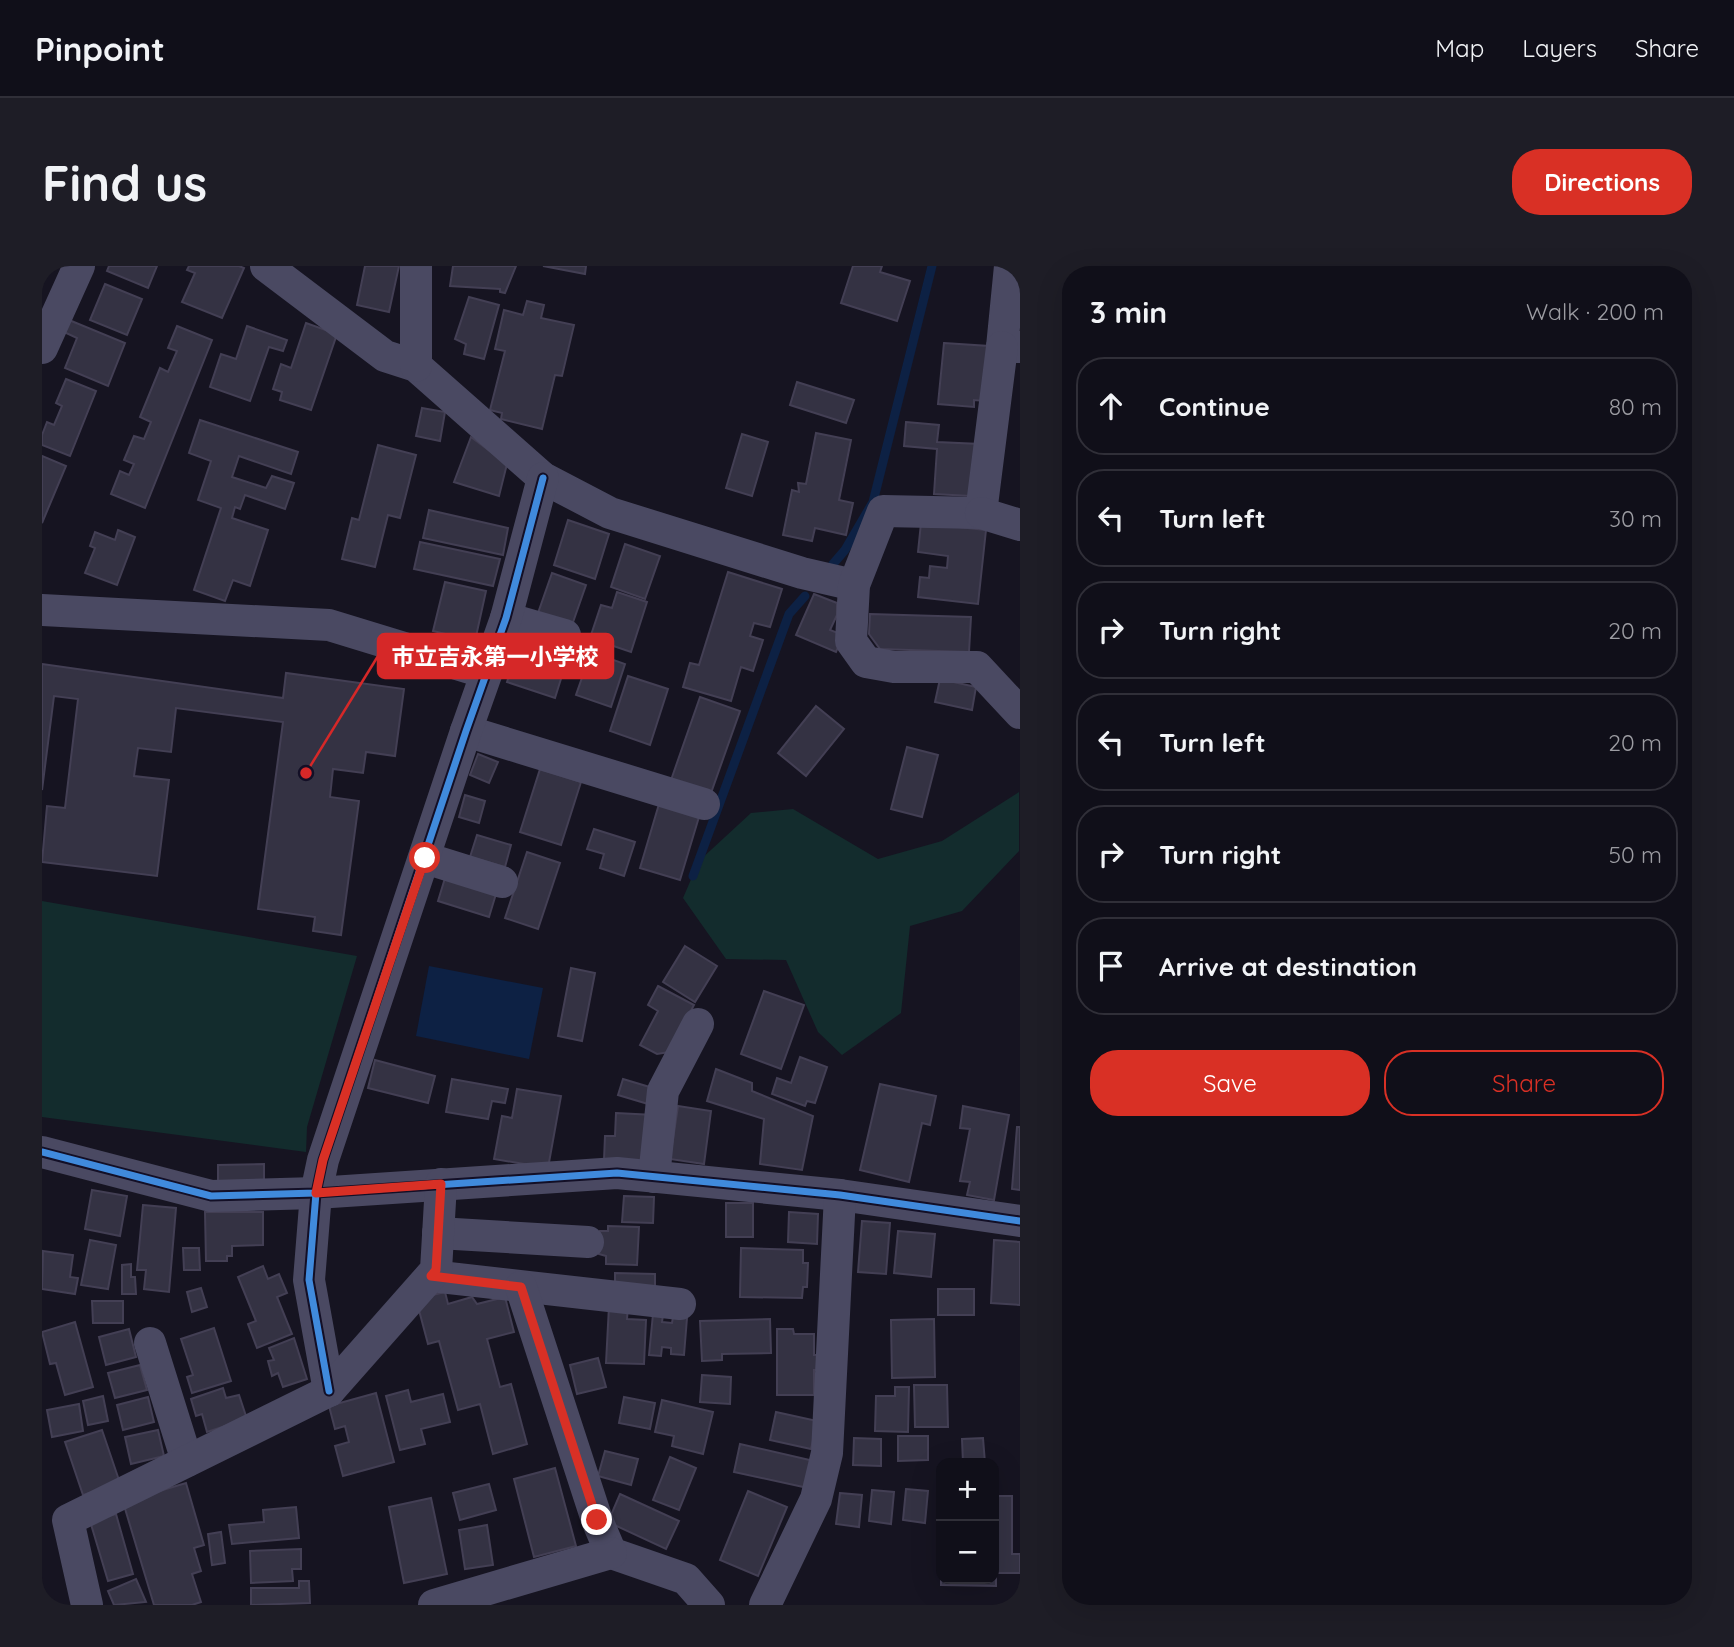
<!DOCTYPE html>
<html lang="en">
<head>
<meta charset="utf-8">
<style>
	body { margin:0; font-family:Quicksand,"Noto Sans JP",sans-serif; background:#1e1d26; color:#f1f3f6 }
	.controls { position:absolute; right:21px; bottom:21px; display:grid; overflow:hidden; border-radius:14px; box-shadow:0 7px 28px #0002 }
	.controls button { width:63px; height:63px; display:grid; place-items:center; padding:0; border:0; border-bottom:2px solid #302f38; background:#100f19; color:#f1f3f6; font:35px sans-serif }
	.stop { position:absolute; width:21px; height:21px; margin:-16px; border:5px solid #d93025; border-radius:50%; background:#fff }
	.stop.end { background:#d93025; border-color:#fff; box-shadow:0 2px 7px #0008 }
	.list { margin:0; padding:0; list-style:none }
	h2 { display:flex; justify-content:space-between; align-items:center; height:91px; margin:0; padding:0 28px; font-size:30px }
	h2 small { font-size:23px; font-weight:400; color:#9c9ca2 }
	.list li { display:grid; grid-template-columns:46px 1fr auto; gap:21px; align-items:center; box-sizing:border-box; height:98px; margin:0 14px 14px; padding:0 14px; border:2px solid #302f38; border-radius:28px }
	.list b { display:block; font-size:26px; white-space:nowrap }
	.list em { font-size:23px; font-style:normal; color:#9c9ca2 }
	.actions { display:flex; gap:14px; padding:21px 28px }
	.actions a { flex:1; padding:16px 0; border:2px solid #d93025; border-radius:28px; text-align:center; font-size:24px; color:#d93025 }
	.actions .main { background:#d93025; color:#fff }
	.icon { flex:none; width:38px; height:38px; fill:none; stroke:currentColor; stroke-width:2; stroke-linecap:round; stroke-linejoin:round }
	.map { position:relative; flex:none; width:978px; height:1339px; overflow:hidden; border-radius:28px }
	header { display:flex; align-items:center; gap:42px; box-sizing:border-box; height:98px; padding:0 35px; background:#100f19; border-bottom:2px solid #302f38 }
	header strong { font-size:33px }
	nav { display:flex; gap:38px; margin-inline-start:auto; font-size:24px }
	.intro { display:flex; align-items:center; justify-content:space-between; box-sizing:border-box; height:168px; padding:0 42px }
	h1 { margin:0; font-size:49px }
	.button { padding:18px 32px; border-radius:28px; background:#d93025; color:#fff; font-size:24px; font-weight:700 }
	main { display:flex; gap:42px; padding:0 42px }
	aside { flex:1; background:#100f19; border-radius:28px; box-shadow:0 7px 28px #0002 }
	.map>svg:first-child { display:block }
	.green { fill:#132c2d }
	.water { fill:#0d2144 }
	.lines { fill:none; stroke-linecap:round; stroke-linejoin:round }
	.stream { stroke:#0d2144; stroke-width:9 }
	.building { fill:#343243; stroke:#433f54; stroke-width:2 }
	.minor { stroke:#4a4962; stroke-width:32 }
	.cycleway-casing { stroke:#130f26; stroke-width:11 }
	.cycleway { stroke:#408adc; stroke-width:7 }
	.route { stroke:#d93025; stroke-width:9 }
	.leader { fill:none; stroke:#d62828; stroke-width:2.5 }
	.callout-dot { fill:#d62828; stroke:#130f26; stroke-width:2.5 }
	.callout { fill:#d62828; stroke:#d62828; stroke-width:2.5 }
	.callout-label { font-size:23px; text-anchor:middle; font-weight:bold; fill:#fff }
</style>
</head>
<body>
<header>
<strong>Pinpoint</strong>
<nav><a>Map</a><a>Layers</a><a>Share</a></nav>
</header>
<div class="intro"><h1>Find us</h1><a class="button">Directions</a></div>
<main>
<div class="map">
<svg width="978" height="1339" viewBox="0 0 978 1339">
	<rect width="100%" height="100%" fill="#161421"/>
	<g class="green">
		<path d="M977 526V585L920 645 868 660 859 747 800 789 776 766 744 694 684 693 641 632 657 595 709 547 751 543 836 593 900 575Z"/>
		<path d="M0 635 315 690 265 861 264 886 0 851Z"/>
	</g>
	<path class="water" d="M387 700 501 722 487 793 374 770Z"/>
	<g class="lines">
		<g class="stream">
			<path d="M791 298 803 284 831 236 890 0"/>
			<path d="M651 610 747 348 763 330"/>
		</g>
	</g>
	<g class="building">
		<path d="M67 0H115L106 22 65 5Z"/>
		<path d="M147 0H197L202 2 180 52 140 36 153 7 145 4Z"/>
		<path d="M323 0H357L347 46 315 39Z"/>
		<path d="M411 0H474L463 27 458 26V23L408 20Z"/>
		<path d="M501 0H544L543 8Z"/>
		<path d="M811 0H840L838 6 868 15 855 55 799 37Z"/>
		<path d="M63 18 100 33 85 69 48 54Z"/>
		<path d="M427 31 457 39 442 93 422 88 424 78 413 73Z"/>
		<path d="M485 35 502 39 499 52 532 59 520 110 513 109 500 163 459 153 460 147 448 144 463 85 453 83 462 44 481 49Z"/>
		<path d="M27 54 83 77 66 120 23 102 35 72 22 66Z"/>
		<path d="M264 57 295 68 269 144 238 134 240 126 231 123 239 98 249 102Z"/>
		<path d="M135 60 170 74 103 242 69 228 78 205 87 209 92 198 82 194 92 170 102 173 109 156 98 151 118 102 126 106 135 85 126 82Z"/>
		<path d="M205 60 245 74 241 85 227 81 208 135 168 121 179 88 194 93Z"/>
		<path d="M902 77 947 80 942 135 932 134V141L896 138Z"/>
		<path d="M24 113 54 125 28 190 0 179V169L5 156 12 159 20 140 14 137Z"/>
		<path d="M755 116 812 134 804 157 748 139Z"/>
		<path d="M380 142 403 146 398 175 374 170Z"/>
		<path d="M158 154 256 186 249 208 197 190 190 211 224 222 230 210 252 217 243 243 203 229 198 243 193 241 190 252 226 264 208 320 191 314 183 335 152 324 179 242 156 234 169 195 147 187Z"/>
		<path d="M864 156 897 159 895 176 938 178 929 230 892 228 895 183 862 180Z"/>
		<path d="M774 167 809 174 797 234 811 237 804 269 773 262 770 275 741 269 750 224 757 226 756 217 764 218Z"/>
		<path d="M700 168 726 176 710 230 684 222Z"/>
		<path d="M429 171 465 198 457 230 412 216Z"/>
		<path d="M336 179 374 189 358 252 346 249 333 301 300 293 310 252 317 254Z"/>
		<path d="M0 190 24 200 0 257Z"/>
		<path d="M387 244 466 262 461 289 381 272Z"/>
		<path d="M526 254 567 268 553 313 512 299Z"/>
		<path d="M879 257 944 264 936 338 876 331 878 311 887 312 888 300 905 302 906 290 876 286Z"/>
		<path d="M76 264 93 271 75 319 43 307 53 282 48 280 53 266 73 274Z"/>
		<path d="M378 276 458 293 451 320 372 303Z"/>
		<path d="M583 278 618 290 603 333 569 321Z"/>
		<path d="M686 306 740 323 728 361 712 357 708 370 721 374 711 405 699 401 689 435 641 421 648 397 657 399Z"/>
		<path d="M510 307 544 319 529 362 495 350Z"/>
		<path d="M403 316 444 325 433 375 391 365Z"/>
		<path d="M575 326 605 336 589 386 548 372 559 339 570 342Z"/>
		<path d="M772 328 795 337V349L788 364 801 369 794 386 754 369Z"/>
		<path d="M828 348 929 351 927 386 838 383 827 368Z"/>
		<path d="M490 371 528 384 513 432 465 416 475 384 485 387Z"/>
		<path d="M549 386 583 398 569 441 534 429Z"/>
		<path d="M0 398 241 432 244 407 362 423 353 490 324 486 321 507 291 503 288 531 317 535 299 669 271 665 273 651 216 643 241 456 134 442 129 486 96 482 92 510 127 514 115 610 0 596 5 540 23 542 36 433 12 430 0 524Z"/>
		<path d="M586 410 626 423 608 479 568 465Z"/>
		<path d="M898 413 934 421 930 444 893 436Z"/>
		<path d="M658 431 698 445 669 527 629 514Z"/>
		<path d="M774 440 802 463 764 510 736 487Z"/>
		<path d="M865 481 896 489 880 551 849 543Z"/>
		<path d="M436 488 456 496 447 517 428 509Z"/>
		<path d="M498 503 539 516 519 579 478 566Z"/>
		<path d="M423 529 443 535 437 557 417 551Z"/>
		<path d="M617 538 657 551 638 614 598 602Z"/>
		<path d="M552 563 593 576 582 610 558 602 562 588 545 583Z"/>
		<path d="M435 569 469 579 463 601 428 591Z"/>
		<path d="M485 586 518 597 496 663 463 652Z"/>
		<path d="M403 612 454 628 447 651 396 635Z"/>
		<path d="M643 680 675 700 653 736 621 716Z"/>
		<path d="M529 702 553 707 540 775 516 770Z"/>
		<path d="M616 720 652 739 627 786 615 788 598 779 616 745 606 739Z"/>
		<path d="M722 725 762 739 739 803 699 788Z"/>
		<path d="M758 791 785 801 773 837 765 835 763 840 730 828 735 812 749 817Z"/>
		<path d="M333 794 393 810 386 837 326 822Z"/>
		<path d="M674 803 710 817V825L771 850 760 904 718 898 722 853 665 835Z"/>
		<path d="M410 813 466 823 463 837 450 835 446 853 404 846Z"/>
		<path d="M581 813 621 825 616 841 576 829Z"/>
		<path d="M838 818 894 830 888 859 880 857 867 916 818 904Z"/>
		<path d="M475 823 519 830 506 902 452 893 460 850 470 852Z"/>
		<path d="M636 840 669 845 662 898 628 893Z"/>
		<path d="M921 840 967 849 952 934 925 929 928 916 918 915 928 863 918 862Z"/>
		<path d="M574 847 612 849 610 896 562 894 563 870H573Z"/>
		<path d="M975 861H978V924L970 923Z"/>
		<path d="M222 898V916H176V899Z"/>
		<path d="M50 924 85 930 78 970 43 963Z"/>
		<path d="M582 930 612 931 611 957 580 956Z"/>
		<rect x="684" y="937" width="27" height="34"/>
		<path d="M101 939 134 942 127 1026 102 1023 104 1004H95Z"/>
		<path d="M163 946H221V979L190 980V990H185V995H164Z"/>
		<path d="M747 946 776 948 775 978 746 976Z"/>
		<path d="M820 955 848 957 844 1008 816 1006Z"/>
		<path d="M566 960 597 961 595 999 564 998V990L557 988 558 965H566Z"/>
		<path d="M856 965 893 968 889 1011 852 1007Z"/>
		<path d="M48 974 74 979 66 1023 39 1019Z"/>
		<path d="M952 974 978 976V1039L949 1037Z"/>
		<path d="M141 982H157L158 1004H142Z"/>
		<path d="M699 982 761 984V997H766L765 1021H761L760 1032 698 1031Z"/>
		<path d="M1 985 31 989 28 1011 36 1012 33 1028 0 1023Z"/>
		<path d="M89 998V1011H93L94 1028H80V999Z"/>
		<path d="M221 1000 226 1013 237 1008 245 1027 235 1031 250 1068 215 1082 206 1058 214 1055 196 1011Z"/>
		<path d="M573 1007 613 1008V1024L573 1023Z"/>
		<path d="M159 1022 165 1041 150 1046 145 1026Z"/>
		<rect x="896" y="1023" width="36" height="26"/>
		<path d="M403 1026 406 1038 430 1031 435 1038 463 1031 472 1066 445 1073 458 1121 469 1118 485 1178 451 1188 438 1138 416 1144 397 1075 386 1078 374 1033Z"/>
		<path d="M50 1035H81V1057H51Z"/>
		<path d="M567 1040 586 1041 585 1053 604 1054 602 1098 564 1097Z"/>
		<path d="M611 1048 621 1049 620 1056 630 1057 631 1051 645 1052 642 1089 629 1088V1082L620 1081 619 1090 607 1089Z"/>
		<path d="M728 1053 729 1087 680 1088V1094L660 1095 658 1055Z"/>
		<path d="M892 1053 893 1111 850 1112 849 1054Z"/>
		<path d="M33 1056 51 1121 23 1129 14 1097 8 1098 0 1066Z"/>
		<path d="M172 1062 189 1115 150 1127 145 1111 151 1109 139 1073Z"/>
		<path d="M87 1063 94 1091 64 1099 57 1071Z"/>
		<path d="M735 1063H751L752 1068H772V1089H776V1104H772V1129H735Z"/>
		<path d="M252 1072 265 1113 241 1121 236 1107 230 1110 226 1095 232 1094 227 1082Z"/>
		<path d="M556 1092 564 1121 535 1128 528 1099Z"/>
		<path d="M98 1099 105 1124 73 1132 66 1107Z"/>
		<path d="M660 1109 689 1111 688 1138 658 1136Z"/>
		<path d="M872 1119H905L906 1161H873Z"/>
		<path d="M853 1121H867L866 1166 833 1165 834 1130H853Z"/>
		<path d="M181 1122 184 1132 197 1129 205 1153 165 1166 160 1148 154 1150 149 1133Z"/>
		<path d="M366 1124 369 1136 401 1128 408 1156 379 1163 383 1178 358 1184 344 1130Z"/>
		<path d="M334 1127 352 1196 301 1210 293 1180 307 1176 303 1160 293 1163 287 1140Z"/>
		<path d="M61 1130 66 1155 46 1159 41 1135Z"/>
		<path d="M106 1131 112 1156 81 1164 75 1139Z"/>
		<path d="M582 1131 613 1137 608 1163 577 1157Z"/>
		<path d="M620 1134 671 1146 661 1188 630 1180 632 1170 613 1166Z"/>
		<path d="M37 1138 41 1165 10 1171 5 1144Z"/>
		<path d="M734 1146 775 1155 769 1183 728 1174Z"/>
		<path d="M60 1164 78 1217 41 1229 23 1176Z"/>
		<path d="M116 1164 122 1190 89 1198 83 1171Z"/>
		<path d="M856 1170H886V1194L856 1195Z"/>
		<path d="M812 1172 839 1173V1200L811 1199Z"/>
		<path d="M941 1172 943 1197H921L920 1173Z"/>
		<path d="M698 1178 772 1195 766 1222 692 1206Z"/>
		<path d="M563 1185 596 1193 589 1219 556 1210Z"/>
		<path d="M628 1191 654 1202 637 1244 611 1234Z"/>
		<path d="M513 1202 534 1280 492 1291 472 1213Z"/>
		<path d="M144 1217 162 1279 152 1282 159 1305 150 1308 159 1336 150 1339H112L81 1236Z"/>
		<path d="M447 1218 454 1244 418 1254 411 1227Z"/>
		<path d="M864 1223 886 1225 883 1257 861 1254Z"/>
		<path d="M830 1224 852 1226 849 1258 827 1255Z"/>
		<path d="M706 1225 745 1241 716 1310 678 1294Z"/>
		<path d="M798 1227 820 1229 817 1261 794 1258Z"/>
		<path d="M578 1228 637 1255 624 1283 566 1256Z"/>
		<path d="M952 1230H970V1288H978V1307H954V1320L899 1319V1267V1313H952Z"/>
		<path d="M389 1232 405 1308 362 1317 347 1241Z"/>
		<path d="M254 1241 257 1272 190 1278 187 1259 222 1256 221 1244Z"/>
		<path d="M74 1248 91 1308 66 1315 48 1255Z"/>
		<path d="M445 1259 451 1299 423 1303 417 1264Z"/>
		<path d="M179 1266 183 1297 170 1299 166 1268Z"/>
		<path d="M259 1283V1303H250L251 1315 209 1317 208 1285Z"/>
		<path d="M94 1313 104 1336 72 1339 66 1325Z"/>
		<path d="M257 1315H267L268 1337 209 1339V1322H257Z"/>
	</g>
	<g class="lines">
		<g class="minor">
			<path d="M224 0 343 90 374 100 501 212 568 247 760 307 812 319"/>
			<path d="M968 0 960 81H978"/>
			<path d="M960 81 939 247 841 245 812 319 809 375 824 396 852 401H935L978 447"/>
			<path d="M0 82 37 0"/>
			<path d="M374 100V0"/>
			<path d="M939 247 978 259"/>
			<path d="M0 344 287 359 444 407"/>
			<path d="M464 352 523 369"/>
			<path d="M424 465 662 538"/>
			<path d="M383 592 460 616"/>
			<path d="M0 886 169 930 274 927 575 907 798 929 978 955"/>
			<path d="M612 911 621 825 656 758"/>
			<path d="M396 967 546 976"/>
			<path d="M389 1010 638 1038"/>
			<path d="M479 1021 555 1254 569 1287 644 1313 667 1339"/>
			<path d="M108 1077 145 1195"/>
			<path d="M287 1125 267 1014 274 927 281 894 424 465 464 352 501 212"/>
			<path d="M45 1339 26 1254 287 1125 394 1004 399 918"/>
			<path d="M392 1339 569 1287"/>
			<path d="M723 1339 774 1233 785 1187 798 929"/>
		</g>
		<defs>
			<g id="cycleway">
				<path d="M0 886 169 930 274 927 575 907 798 929 978 955"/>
				<path d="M287 1125 267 1014 274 927 281 894 424 465 464 352 501 212"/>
			</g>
		</defs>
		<use href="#cycleway" class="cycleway-casing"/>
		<use href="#cycleway" class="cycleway"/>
	</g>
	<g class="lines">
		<path class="route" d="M383 592 281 894 274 927 399 918 394 1004 389 1010 479 1021 555 1254"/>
	</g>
	<path class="leader" d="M264 507L336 390"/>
	<circle class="callout-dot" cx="264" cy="507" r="7"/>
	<rect class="callout" x="336" y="368" width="235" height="44" rx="7"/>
	<g class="callout-label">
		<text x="453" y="399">市立吉永第一小学校</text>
	</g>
</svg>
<div class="controls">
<button>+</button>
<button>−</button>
</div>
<div class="stop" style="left:383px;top:592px"></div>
<div class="stop end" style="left:555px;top:1254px"></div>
</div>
<aside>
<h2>3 min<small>Walk · 200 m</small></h2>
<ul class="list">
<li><svg class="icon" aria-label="ahead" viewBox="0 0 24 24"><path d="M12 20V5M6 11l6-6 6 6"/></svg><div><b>Continue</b></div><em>80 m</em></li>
<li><svg class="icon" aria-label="left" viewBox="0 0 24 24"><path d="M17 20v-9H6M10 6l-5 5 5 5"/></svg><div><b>Turn left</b></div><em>30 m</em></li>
<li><svg class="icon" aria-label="right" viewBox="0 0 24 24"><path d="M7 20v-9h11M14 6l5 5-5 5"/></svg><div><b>Turn right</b></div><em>20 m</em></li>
<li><svg class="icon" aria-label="left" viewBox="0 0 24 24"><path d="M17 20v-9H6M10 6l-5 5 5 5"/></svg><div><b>Turn left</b></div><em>20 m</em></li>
<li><svg class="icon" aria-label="right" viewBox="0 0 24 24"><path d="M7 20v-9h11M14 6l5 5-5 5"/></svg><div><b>Turn right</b></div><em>50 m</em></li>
<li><svg class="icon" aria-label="arrive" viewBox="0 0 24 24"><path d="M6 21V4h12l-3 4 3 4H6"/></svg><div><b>Arrive at destination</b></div></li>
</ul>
<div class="actions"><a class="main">Save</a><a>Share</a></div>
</aside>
</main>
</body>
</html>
